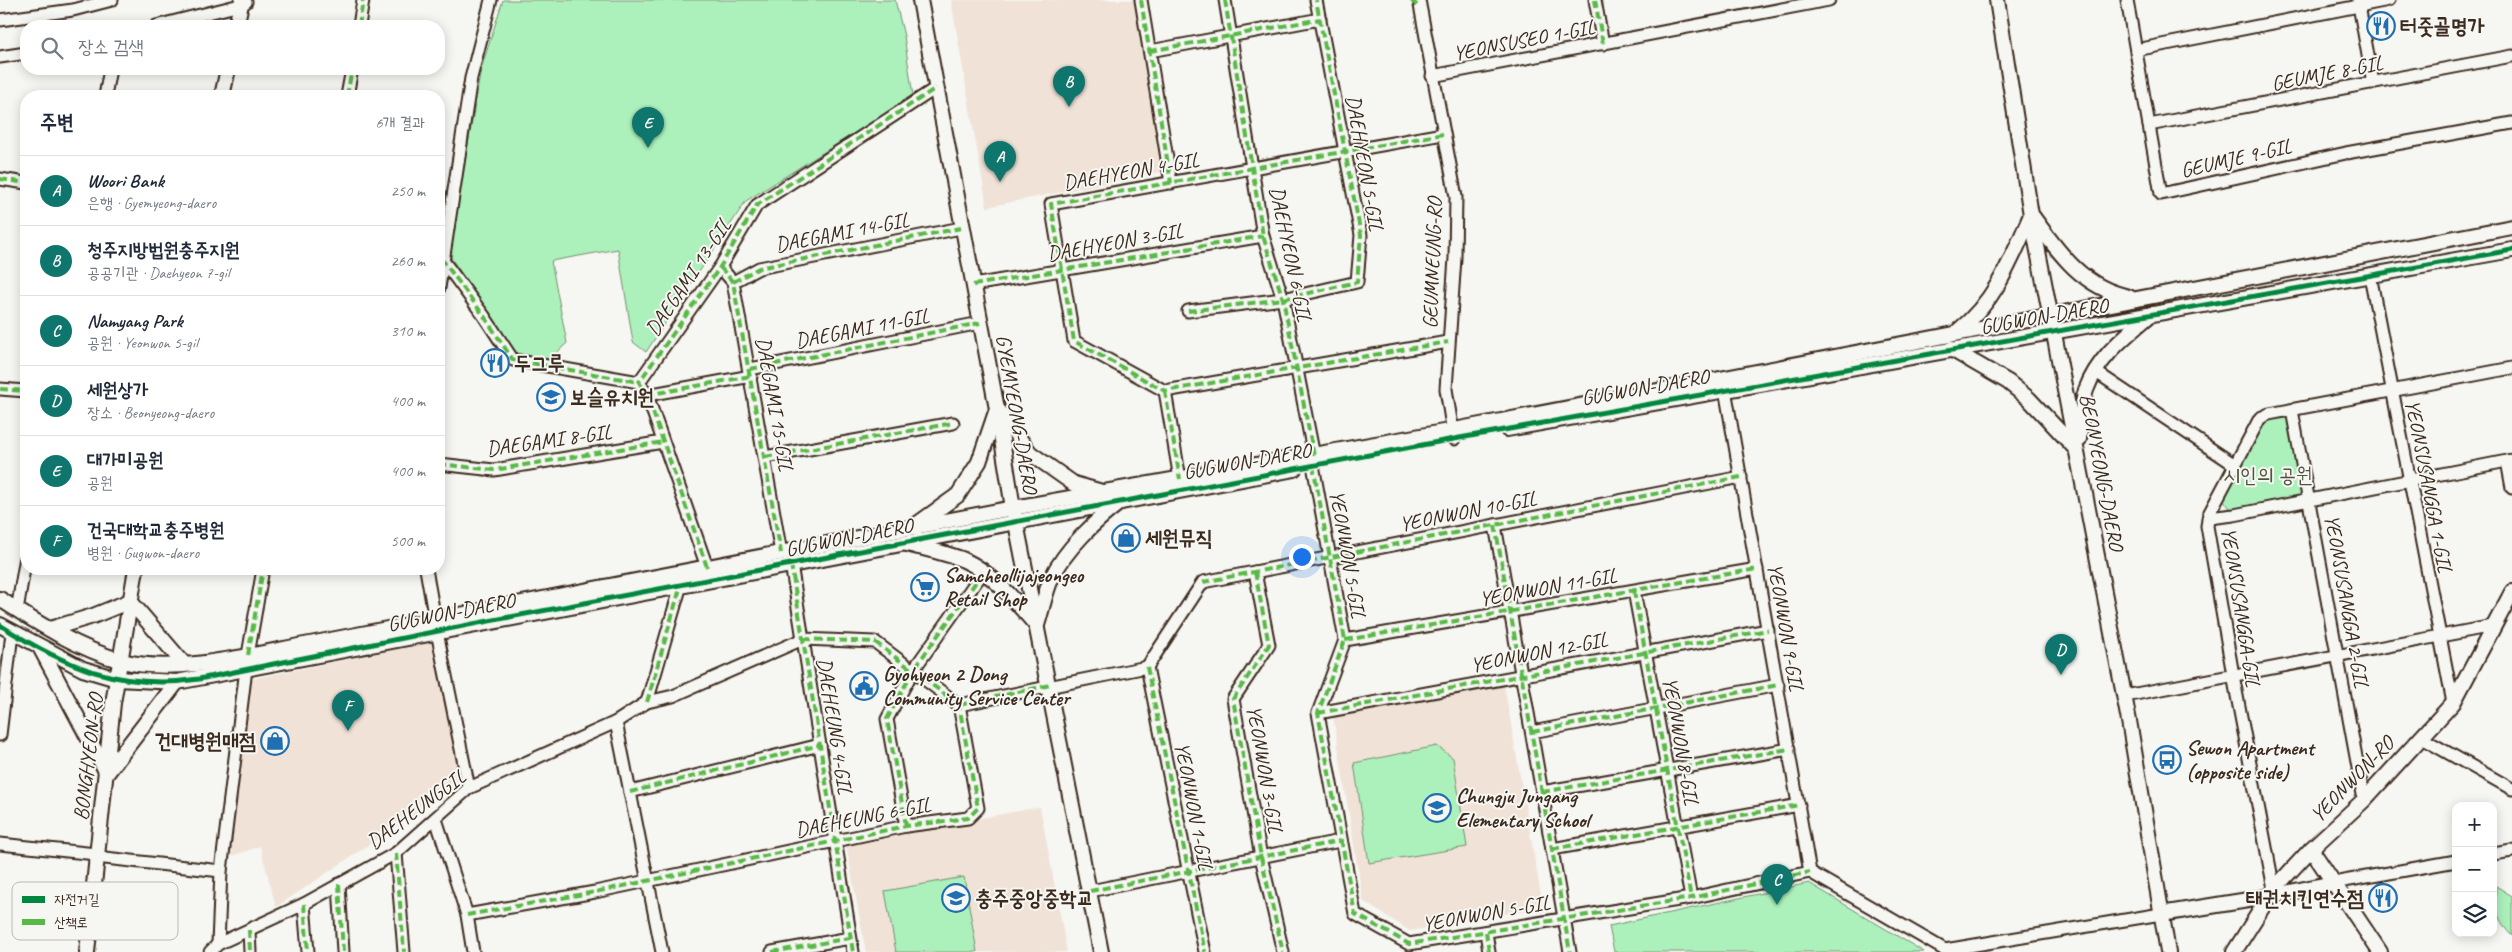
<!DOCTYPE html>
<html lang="ko">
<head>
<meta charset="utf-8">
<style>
	body { margin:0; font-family:Caveat,"Poor Story",sans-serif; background:#f2f2f3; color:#1f2937 }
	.controls { position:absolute; right:15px; bottom:15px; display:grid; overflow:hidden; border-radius:10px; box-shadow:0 2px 12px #0003 }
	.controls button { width:45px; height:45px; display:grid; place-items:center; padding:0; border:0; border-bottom:1px solid #e0e1e3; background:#fff; color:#1f2937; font:25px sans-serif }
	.you { position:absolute; left:1301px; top:556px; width:18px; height:18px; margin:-12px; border:4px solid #fff; border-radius:50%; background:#1a73e8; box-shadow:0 0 0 8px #1a73e833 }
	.badge { display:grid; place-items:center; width:32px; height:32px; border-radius:50%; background:#0f766e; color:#fff; font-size:16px; font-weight:700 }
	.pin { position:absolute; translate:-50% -41px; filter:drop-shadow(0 1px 2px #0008) }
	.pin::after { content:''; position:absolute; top:26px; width:18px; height:15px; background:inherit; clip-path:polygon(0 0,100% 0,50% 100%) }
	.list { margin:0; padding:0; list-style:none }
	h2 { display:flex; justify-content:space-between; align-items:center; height:65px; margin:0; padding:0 20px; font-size:21px }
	h2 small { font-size:16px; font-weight:400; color:#747a83 }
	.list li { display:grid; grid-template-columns:32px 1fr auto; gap:15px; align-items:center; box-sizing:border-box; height:70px; padding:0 20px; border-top:1px solid #e0e1e3 }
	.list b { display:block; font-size:19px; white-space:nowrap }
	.list p { margin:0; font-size:16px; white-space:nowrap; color:#747a83 }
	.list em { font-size:16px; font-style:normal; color:#747a83 }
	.icon { flex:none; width:28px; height:28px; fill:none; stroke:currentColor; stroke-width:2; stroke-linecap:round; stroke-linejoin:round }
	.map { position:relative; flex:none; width:2512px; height:952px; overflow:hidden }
	.search { position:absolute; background:#fff; box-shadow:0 2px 12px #0003; left:20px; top:20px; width:425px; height:55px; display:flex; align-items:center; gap:12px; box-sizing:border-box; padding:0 18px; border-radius:20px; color:#747a83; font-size:19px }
	.panel { position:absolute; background:#fff; box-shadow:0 2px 12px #0003; left:20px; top:90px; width:425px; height:485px; border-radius:20px }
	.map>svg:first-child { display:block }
	.built { fill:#f0e2d6 }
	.green { fill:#acf1bc; stroke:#748e6d }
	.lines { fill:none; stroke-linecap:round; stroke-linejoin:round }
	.minor-casing { stroke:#3b2a1e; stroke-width:15 }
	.tertiary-casing { stroke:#3b2a1e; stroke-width:18 }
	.minor { stroke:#f6f6f2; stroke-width:11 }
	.tertiary { stroke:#f6f6f2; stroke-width:14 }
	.quiet { stroke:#58b947; stroke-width:4; stroke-dasharray:8 4; stroke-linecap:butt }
	.cycleway-casing { stroke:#f6f6f2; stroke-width:8 }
	.cycleway { stroke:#00873e; stroke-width:5 }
	.labels { text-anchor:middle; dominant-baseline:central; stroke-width:4; stroke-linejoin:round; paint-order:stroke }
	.poi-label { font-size:21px; font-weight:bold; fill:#3b2a1e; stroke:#f6f6f2; text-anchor:start }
	.street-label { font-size:21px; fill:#3b2a1e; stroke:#f6f6f2 }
	.park-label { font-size:21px; fill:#52523e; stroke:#f6f6f2 }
	.key { fill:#f6f6f2; stroke:#beb9b2; stroke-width:1 }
	.key-label { font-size:14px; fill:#3b2a1e }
</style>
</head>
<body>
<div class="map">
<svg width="2512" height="952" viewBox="0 0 2512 952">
	<rect width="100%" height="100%" fill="#f6f6f2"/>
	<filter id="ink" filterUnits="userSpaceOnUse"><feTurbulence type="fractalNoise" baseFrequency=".02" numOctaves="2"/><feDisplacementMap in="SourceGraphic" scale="10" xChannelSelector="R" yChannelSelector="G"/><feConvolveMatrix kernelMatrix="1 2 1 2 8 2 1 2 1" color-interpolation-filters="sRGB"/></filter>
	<g filter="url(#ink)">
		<g class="built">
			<path d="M951 0H1137L1166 171 987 207Z"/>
			<path d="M433 642 461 783 276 907 260 846 229 857 251 679Z"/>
			<path d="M1504 685 1543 907 1410 931 1363 901 1333 715Z"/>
			<path d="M1040 807 1067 952H866L846 844Z"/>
		</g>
		<g class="green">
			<path d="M503 0H895L904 36 913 96 746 201 646 352 633 342 618 249 551 261 567 343 549 360 516 353 449 255 481 69Z"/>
			<path d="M2288 416 2304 498 2232 511 2223 499 2263 421Z"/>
			<path d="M1437 746 1453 758 1467 847 1369 863 1354 763Z"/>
			<path d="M964 877 977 952H896L885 891Z"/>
			<path d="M1809 883 1924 952H1614L1609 926Z"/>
			<path d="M2496 886 2512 896V936C2497 921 2495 908 2496 886Z"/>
		</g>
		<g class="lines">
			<defs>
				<g id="minor">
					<path d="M1141 0 1171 183"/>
					<path d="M1225 0 1263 236 1283 299 1314 456"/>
					<path d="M1419 0 1456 197 1455 258 1446 389 1454 439"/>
					<path d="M1595 0 1603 44"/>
					<path d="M2127 0 2161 194 2346 153 2512 123"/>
					<path d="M2358 0 2373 83"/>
					<path d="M0 20 73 10 112 0"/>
					<path d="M156 26 240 5 246 2"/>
					<path d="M359 26 363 0"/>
					<path d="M2136 50 2389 0"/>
					<path d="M1150 51 1320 19"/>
					<path d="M0 57 26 53"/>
					<path d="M1432 76 1829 0"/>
					<path d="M105 96 110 69"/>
					<path d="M347 96 352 69"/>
					<path d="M2149 125 2512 56"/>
					<path d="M1443 134 1051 204 1074 341 1165 391 1448 342"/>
					<path d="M0 179 26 183"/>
					<path d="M440 261 444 262 484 316 513 360 639 382"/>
					<path d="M720 267 733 282 781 553"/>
					<path d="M2370 275 2453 703"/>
					<path d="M733 282 759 268 961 228"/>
					<path d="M973 285 1263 236"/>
					<path d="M439 288 471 78 491 0"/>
					<path d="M1188 311 1283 299 1357 282 1361 235 1316 0"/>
					<path d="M750 369 980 323"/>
					<path d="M2096 372 2235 465"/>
					<path d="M0 389 26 391"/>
					<path d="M1725 389 1810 872"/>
					<path d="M1165 391 1180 479"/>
					<path d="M647 395 751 376"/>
					<path d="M2292 410 2364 800"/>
					<path d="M765 457 953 423"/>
					<path d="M2507 461 2512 488"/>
					<path d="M439 464 494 470 663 442"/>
					<path d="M1313 465 1345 640 1318 713 1355 914 1409 944 1691 898 1810 872 1945 950"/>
					<path d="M2208 518 2234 515 2512 460"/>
					<path d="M1495 525 1570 952"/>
					<path d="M791 564 853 952"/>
					<path d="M707 567 647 395 639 382 720 267 757 205 936 88"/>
					<path d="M426 569 435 620"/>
					<path d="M1255 572 1269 645 1233 699 1261 857 1283 952"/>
					<path d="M1634 591 1691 898"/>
					<path d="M17 610 26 557"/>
					<path d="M437 632 469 788"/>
					<path d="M1345 640 1757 569"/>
					<path d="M248 655 263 569"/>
					<path d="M1147 667 1205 952"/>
					<path d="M2125 696 2493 626"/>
					<path d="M647 702 681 585"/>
					<path d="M959 705 1147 667 1203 582 1741 477"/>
					<path d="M1318 713 1768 630"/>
					<path d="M616 722 662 952"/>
					<path d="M1532 732 1778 685"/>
					<path d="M0 735 12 633"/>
					<path d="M2420 737 2512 789"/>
					<path d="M630 792 820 745"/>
					<path d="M1542 792 1789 749"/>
					<path d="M436 819 467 915 473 952"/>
					<path d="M906 826 887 719 914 669 983 572"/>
					<path d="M0 844 96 854"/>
					<path d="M1552 849 1799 805"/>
					<path d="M396 853 404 952"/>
					<path d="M2493 854 2512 851"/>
					<path d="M96 857 221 871"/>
					<path d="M2333 883 2456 861"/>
					<path d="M339 884 343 952"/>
					<path d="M2274 889 2233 675 2207 526 2209 514 2260 418 2269 414 2512 368"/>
					<path d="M1090 891 1340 841"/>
					<path d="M304 904 308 952"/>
					<path d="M467 915 595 892 906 826 968 818 978 808 959 705"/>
					<path d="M249 930 250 952"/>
					<path d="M1486 932 1489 952"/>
					<path d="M218 944 221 871 246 669"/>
					<path d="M1945 950 2161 914"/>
					<path d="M210 952 218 944 304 904 396 853 469 788 616 722 647 702 673 696 803 639 875 642 959 705"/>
					<path d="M772 952 850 938"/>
				</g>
				<g id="tertiary">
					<path d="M920 0 997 409 1013 508 1101 952"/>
					<path d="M1997 0 2031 215 2129 721 2168 952"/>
					<path d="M236 26 242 0"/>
					<path d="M222 96 228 69"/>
					<path d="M2033 217C2059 253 2083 288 2129 297"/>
					<path d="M1958 331C1996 301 2012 258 2031 215"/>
					<path d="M1951 349 2008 382 2029 399 2076 449"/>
					<path d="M998 410 1030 453 1074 484 1102 492"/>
					<path d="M1507 429 2512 250"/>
					<path d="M2079 439C2081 424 2081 405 2086 390 2098 357 2126 336 2151 314"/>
					<path d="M916 525 958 495 979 462 996 412"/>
					<path d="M907 544C926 549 946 553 964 560 994 574 1015 601 1036 625"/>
					<path d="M0 599C37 623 79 649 122 661 177 675 255 654 310 644L1013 508 1449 431 2512 227"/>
					<path d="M0 625 83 669 117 679 177 682 1294 469"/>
					<path d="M1037 625C1042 610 1045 592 1052 577 1065 550 1095 521 1119 503"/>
					<path d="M50 629 93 616 130 601 184 664"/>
					<path d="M41 649 107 773 177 682"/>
					<path d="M2311 849 2380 952"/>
					<path d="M2161 914 2267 897 2333 883"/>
					<path d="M87 952 113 703 136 569"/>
					<path d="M2234 952 2274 889 2311 849 2364 800 2453 703 2512 592"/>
				</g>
			</defs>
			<use href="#minor" class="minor-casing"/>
			<use href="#tertiary" class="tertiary-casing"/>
			<use href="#minor" class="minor"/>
			<use href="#tertiary" class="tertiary"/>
			<g class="quiet">
				<path d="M1141 0 1171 183"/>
				<path d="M1225 0 1263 236 1283 299 1314 456"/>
				<path d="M1411 0 1420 8"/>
				<path d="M1595 0 1603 44"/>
				<path d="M359 26 363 0"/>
				<path d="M1150 51 1320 19"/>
				<path d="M347 96 352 69"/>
				<path d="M1443 134 1051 204 1074 341 1165 391 1448 342"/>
				<path d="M0 179 26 183"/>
				<path d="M439 261 444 262 484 316 513 360 639 382"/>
				<path d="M720 267 733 282 781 553"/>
				<path d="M733 282 759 268 961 228"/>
				<path d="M973 285 1263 236"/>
				<path d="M1188 311 1283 299 1357 282 1361 235 1316 0"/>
				<path d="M750 369 980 323"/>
				<path d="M0 389 26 391"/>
				<path d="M1165 391 1180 479"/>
				<path d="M647 395 751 376"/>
				<path d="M765 457 953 423"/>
				<path d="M439 464 494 470 663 442"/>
				<path d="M1313 465 1345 640 1318 713 1355 914 1409 944 1691 898 1810 872"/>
				<path d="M1495 525 1570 952"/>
				<path d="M791 564 853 952"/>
				<path d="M707 567 647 395 639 382 720 267 757 205 936 88"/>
				<path d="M1255 572 1269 645 1233 699 1261 857 1283 952"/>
				<path d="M1203 582 1741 477"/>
				<path d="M1634 591 1691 898"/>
				<path d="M803 639 875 642 959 705"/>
				<path d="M1345 640 1757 569"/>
				<path d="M248 655 263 569"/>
				<path d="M1147 667 1205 952"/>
				<path d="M647 702 681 585"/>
				<path d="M959 705 1050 685"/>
				<path d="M1318 713 1768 630"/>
				<path d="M1532 732 1778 685"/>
				<path d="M630 792 820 745"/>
				<path d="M1542 792 1789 749"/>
				<path d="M906 826 887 719 914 669 983 572"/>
				<path d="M1552 849 1799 805"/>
				<path d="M396 853 404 952"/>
				<path d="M339 884 343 952"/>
				<path d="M1090 891 1340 841"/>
				<path d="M304 904 308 952"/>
				<path d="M467 915 595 892 906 826 968 818 978 808 959 705"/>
				<path d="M249 930 250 952"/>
				<path d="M1486 932 1489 952"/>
				<path d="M772 952 850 938"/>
			</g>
			<defs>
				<path id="cycleway" d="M0 625C64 666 121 691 199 679L473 624 1454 439 2512 250"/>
			</defs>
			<use href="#cycleway" class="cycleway-casing"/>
			<use href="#cycleway" class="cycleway"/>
		</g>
	</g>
	<defs>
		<symbol id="restaurant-ring" viewBox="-11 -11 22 22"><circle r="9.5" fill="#f6f6f2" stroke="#1f6fb2" stroke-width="1.5"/><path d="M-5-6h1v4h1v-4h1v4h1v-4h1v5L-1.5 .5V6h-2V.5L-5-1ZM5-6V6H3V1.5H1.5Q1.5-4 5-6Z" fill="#1f6fb2"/></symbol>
		<symbol id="school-ring" viewBox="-11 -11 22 22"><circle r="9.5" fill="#f6f6f2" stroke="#1f6fb2" stroke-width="1.5"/><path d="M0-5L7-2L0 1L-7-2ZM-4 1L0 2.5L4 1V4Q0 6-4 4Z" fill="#1f6fb2"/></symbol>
		<symbol id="shop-ring" viewBox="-11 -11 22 22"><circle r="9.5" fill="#f6f6f2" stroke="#1f6fb2" stroke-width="1.5"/><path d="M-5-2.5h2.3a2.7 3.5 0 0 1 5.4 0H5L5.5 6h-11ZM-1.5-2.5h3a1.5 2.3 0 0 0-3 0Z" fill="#1f6fb2"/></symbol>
		<symbol id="supermarket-ring" viewBox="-11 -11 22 22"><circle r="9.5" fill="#f6f6f2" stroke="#1f6fb2" stroke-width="1.5"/><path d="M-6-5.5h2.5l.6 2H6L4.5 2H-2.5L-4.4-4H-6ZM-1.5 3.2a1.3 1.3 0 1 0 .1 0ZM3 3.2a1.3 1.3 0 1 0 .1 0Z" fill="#1f6fb2"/></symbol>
		<symbol id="civic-ring" viewBox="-11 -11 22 22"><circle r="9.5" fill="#f6f6f2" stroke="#1f6fb2" stroke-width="1.5"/><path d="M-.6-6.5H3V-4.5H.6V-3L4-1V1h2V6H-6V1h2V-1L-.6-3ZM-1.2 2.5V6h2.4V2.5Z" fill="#1f6fb2"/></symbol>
		<symbol id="bus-ring" viewBox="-11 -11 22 22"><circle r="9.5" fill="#f6f6f2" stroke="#1f6fb2" stroke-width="1.5"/><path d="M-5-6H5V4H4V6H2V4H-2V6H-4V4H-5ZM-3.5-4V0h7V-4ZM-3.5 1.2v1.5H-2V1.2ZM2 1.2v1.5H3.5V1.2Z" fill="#1f6fb2"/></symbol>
	</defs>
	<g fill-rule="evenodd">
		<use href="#restaurant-ring" x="2365" y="10" width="32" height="32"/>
		<use href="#restaurant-ring" x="479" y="347" width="32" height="32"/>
		<use href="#school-ring" x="535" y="381" width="32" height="32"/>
		<use href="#shop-ring" x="1110" y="522" width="32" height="32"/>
		<use href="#supermarket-ring" x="909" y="571" width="32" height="32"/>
		<use href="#civic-ring" x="848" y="670" width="32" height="32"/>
		<use href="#shop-ring" x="259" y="725" width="32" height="32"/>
		<use href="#bus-ring" x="2151" y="744" width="32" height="32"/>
		<use href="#school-ring" x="1421" y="792" width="32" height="32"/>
		<use href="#school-ring" x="940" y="882" width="32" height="32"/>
		<use href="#restaurant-ring" x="2367" y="882" width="32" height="32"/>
	</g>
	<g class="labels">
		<g class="poi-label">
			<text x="2400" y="26">터줏골명가</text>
			<text x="514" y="363">두그루</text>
			<text x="570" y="397">보슬유치원</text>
			<text x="1145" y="538">세원뮤직</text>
			<text x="944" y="575">Samcheollijajeongeo<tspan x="944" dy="24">Retail Shop</tspan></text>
			<text x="883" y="674">Gyohyeon 2 Dong<tspan x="883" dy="24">Community Service Center</tspan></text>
			<text x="256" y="741" text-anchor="end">건대병원매점</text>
			<text x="2186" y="748">Sewon Apartment<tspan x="2186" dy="24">(opposite side)</tspan></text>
			<text x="1456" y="796">Chungju Jungang<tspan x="1456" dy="24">Elementary School</tspan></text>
			<text x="975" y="898">충주중앙중학교</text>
			<text x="2364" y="898" text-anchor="end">태권치킨연수점</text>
		</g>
		<g class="street-label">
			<text transform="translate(1524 40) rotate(-11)">YEONSUSEO 1-GIL</text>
			<text transform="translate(2327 73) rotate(-11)">GEUMJE 8-GIL</text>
			<text transform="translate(2236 158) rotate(-13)">GEUMJE 9-GIL</text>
			<text transform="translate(1365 163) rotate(80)">DAEHYEON 5-GIL</text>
			<text transform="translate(1131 171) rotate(-10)">DAEHYEON 4-GIL</text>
			<text transform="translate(842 232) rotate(-11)">DAEGAMI 14-GIL</text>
			<text transform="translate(1115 242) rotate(-10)">DAEHYEON 3-GIL</text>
			<text transform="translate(1291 254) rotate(78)">DAEHYEON 6-GIL</text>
			<text transform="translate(1432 263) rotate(-88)">GEUMNEUNG-RO</text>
			<text transform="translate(688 277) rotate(-56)">DAEGAMI 13-GIL</text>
			<text transform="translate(2044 316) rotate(-10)">GUGWON-DAERO</text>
			<text transform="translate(862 328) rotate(-11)">DAEGAMI 11-GIL</text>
			<text transform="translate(1645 387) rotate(-10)">GUGWON-DAERO</text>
			<text transform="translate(775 404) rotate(80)">DAEGAMI 15-GIL</text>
			<text transform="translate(1017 414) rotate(80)">GYEMYEONG-DAERO</text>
			<text transform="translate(549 440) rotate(-8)">DAEGAMI 8-GIL</text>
			<text transform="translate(1247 461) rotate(-10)">GUGWON-DAERO</text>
			<text transform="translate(2102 472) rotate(79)">BEONYEONG-DAERO</text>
			<text transform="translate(2429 486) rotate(79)">YEONSUSANGGA 1-GIL</text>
			<text transform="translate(1468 511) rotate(-11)">YEONWON 10-GIL</text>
			<text transform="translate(849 537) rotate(-11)">GUGWON-DAERO</text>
			<text transform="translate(1348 554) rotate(80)">YEONWON 5-GIL</text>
			<text transform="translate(1548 587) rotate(-10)">YEONWON 11-GIL</text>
			<text transform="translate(2347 601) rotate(80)">YEONSUSANGGA 2-GIL</text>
			<text transform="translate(2241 607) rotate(81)">YEONSUSANGGA-GIL</text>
			<text transform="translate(451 612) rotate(-11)">GUGWON-DAERO</text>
			<text transform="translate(1786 627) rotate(80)">YEONWON 9-GIL</text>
			<text transform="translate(1539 652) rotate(-11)">YEONWON 12-GIL</text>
			<text transform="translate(835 726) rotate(81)">DAEHEUNG 4-GIL</text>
			<text transform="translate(1681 741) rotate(80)">YEONWON 8-GIL</text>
			<text transform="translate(88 757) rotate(-83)">BONGHYEON-RO</text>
			<text transform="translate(1265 769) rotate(80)">YEONWON 3-GIL</text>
			<text transform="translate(2352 779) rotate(-46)">YEONWON-RO</text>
			<text transform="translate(1194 806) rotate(79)">YEONWON 1-GIL</text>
			<text transform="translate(416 809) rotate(-37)">DAEHEUNGGIL</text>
			<text transform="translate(863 817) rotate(-11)">DAEHEUNG 6-GIL</text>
			<text transform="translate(1486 913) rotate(-10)">YEONWON 5-GIL</text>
		</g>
		<g class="park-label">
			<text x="2268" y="475">시인의 공원</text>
		</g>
	</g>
	<rect x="12" y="882" width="166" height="58" rx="8" class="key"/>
	<rect x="22" y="896" width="23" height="7" fill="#00873e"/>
	<rect x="22" y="919" width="23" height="6" fill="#58b947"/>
	<g class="key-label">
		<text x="54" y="904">자전거길</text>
		<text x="54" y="927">산책로</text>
	</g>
</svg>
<div class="controls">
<button>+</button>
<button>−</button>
<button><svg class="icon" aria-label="layers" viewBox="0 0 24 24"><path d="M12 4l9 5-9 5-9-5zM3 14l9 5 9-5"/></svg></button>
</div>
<div class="you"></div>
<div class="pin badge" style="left:1000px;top:182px">A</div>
<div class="pin badge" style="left:1069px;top:107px">B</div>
<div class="pin badge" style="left:1777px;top:905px">C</div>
<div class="pin badge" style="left:2061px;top:675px">D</div>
<div class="pin badge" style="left:648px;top:148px">E</div>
<div class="pin badge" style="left:348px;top:731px">F</div>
<div class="search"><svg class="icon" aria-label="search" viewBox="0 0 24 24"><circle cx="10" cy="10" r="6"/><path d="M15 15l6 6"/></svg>장소 검색</div>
<section class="panel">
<h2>주변<small>6개 결과</small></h2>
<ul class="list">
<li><span class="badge">A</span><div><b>Woori Bank</b><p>은행 · Gyemyeong-daero</p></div><em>250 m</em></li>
<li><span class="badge">B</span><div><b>청주지방법원충주지원</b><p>공공기관 · Daehyeon 7-gil</p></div><em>260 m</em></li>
<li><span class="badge">C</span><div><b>Namyang Park</b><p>공원 · Yeonwon 5-gil</p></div><em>310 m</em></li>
<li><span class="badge">D</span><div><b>세원상가</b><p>장소 · Beonyeong-daero</p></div><em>400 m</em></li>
<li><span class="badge">E</span><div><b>대가미공원</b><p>공원</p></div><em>400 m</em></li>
<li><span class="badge">F</span><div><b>건국대학교충주병원</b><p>병원 · Gugwon-daero</p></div><em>500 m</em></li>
</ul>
</section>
</div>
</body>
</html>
